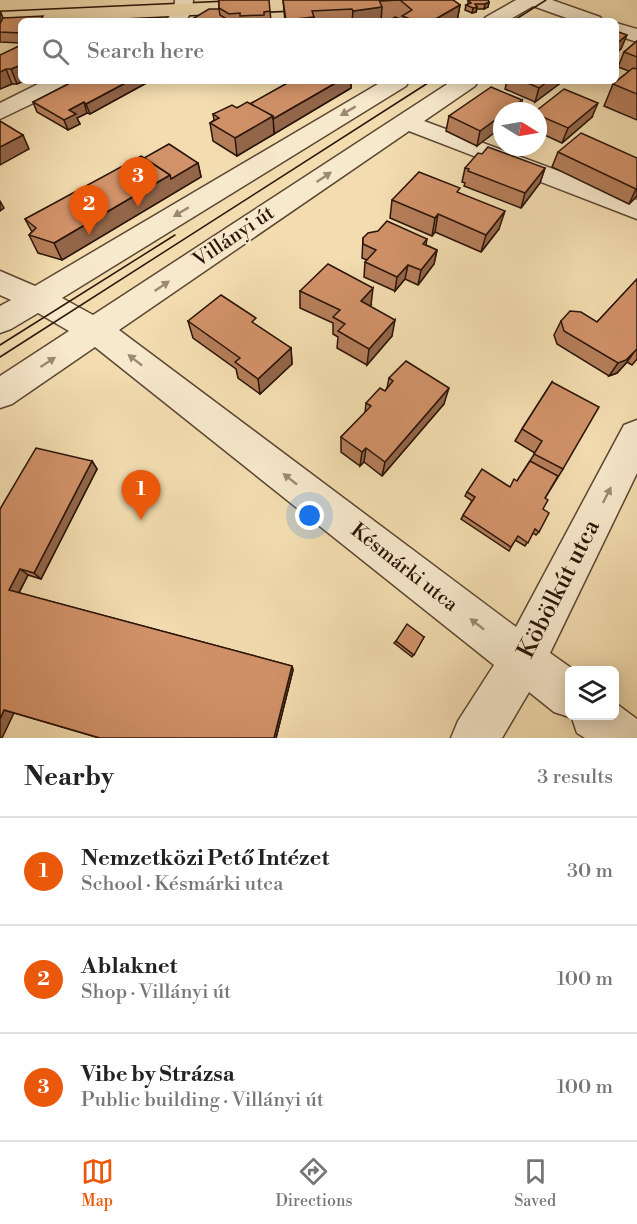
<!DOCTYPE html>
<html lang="en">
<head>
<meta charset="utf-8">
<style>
	body { margin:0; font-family:"Libre Bodoni",serif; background:#f2f2f2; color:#222 }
	.controls { position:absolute; right:18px; bottom:18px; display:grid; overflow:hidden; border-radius:9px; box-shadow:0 3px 15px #0003 }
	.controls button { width:54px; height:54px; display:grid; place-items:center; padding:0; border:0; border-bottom:2px solid #e0e0e0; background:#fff; color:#222; font:30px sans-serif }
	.compass { position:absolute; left:493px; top:102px; width:54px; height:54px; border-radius:50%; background:#fff; box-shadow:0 3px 15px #0003; rotate:101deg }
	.you { position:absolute; left:310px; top:516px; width:21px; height:21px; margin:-15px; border:4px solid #fff; border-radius:50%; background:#1a73e8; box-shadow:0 0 0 9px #1a73e833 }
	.badge { display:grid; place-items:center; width:39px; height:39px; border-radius:50%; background:#ea580c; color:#fff; font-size:20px; font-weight:700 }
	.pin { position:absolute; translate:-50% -50px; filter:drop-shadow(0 2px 3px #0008) }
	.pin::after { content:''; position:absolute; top:32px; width:21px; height:18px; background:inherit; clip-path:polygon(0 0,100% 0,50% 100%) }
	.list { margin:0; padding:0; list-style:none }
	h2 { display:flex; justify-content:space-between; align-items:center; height:78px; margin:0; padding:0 24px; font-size:26px }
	h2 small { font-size:20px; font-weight:400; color:#767676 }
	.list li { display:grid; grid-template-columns:39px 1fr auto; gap:18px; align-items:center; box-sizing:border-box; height:108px; padding:0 24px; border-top:2px solid #e0e0e0 }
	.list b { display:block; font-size:22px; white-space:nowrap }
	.list p { margin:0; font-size:20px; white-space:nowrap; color:#767676 }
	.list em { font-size:20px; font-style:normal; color:#767676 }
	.icon { flex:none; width:33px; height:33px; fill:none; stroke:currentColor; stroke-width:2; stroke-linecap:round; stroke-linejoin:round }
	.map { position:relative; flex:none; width:637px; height:738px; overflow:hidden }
	.search { position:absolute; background:#fff; box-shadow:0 3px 15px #0003; left:18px; right:18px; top:18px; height:66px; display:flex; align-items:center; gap:15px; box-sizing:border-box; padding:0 21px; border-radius:9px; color:#767676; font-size:22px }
	.sheet { height:402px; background:#fff }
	nav { display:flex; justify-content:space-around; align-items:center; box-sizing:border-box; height:84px; border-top:2px solid #e0e0e0; background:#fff; font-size:16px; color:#767676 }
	nav a { display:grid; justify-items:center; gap:3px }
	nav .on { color:#ea580c }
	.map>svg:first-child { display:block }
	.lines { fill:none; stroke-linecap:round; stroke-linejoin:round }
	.minor-casing { stroke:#5c4632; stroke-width:3 }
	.major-casing { stroke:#2a1408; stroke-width:3 }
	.minor { fill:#f7e9cc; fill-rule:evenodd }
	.major { fill:#f3ddb0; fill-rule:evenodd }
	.tram { stroke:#2a1408; stroke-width:1.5 }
	.wall { fill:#b57e5a; stroke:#2a1408; stroke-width:1.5 }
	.shaded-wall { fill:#93664a; stroke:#2a1408; stroke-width:1.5 }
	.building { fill:#d29269; stroke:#2a1408; stroke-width:1.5 }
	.oneway { fill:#9b8974 }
	.labels { text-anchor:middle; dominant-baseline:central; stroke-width:4.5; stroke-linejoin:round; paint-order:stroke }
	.street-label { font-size:20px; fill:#2a1408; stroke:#f7e9cc }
	.near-street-label { font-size:24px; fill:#2a1408; stroke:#f7e9cc }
</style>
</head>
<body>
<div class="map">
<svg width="637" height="738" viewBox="0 0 637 738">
	<rect width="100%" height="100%" fill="#f3ddb0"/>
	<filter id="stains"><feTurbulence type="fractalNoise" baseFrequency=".00333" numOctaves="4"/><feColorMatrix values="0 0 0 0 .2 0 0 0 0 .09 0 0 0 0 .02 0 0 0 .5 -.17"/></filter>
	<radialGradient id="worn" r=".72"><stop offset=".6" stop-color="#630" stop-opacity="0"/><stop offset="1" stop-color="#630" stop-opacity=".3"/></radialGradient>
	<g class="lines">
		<defs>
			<g id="minor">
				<path d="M175 0H193L192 10 186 21H166L174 10Z"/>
				<path d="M516 0H552L600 17 603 21H575L533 6 507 21H483L486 17Z"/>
				<path d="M616 23 637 29V42L616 35Z"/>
				<path d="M44 81H72L69 86 0 119V103Z"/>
				<path d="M383 81H409L406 86 62 298 93 315 452 81H478L475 86 424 121 637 200V219L409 131 119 330 516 627 624 425 637 420V473L550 653 574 670H570V716H614V702L637 719V738H585L577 733 572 718 554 712 529 692 502 738H451L458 721 494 665 95 347 12 404 0 408V376L69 331 38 313 11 329 0 333V306L11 300 0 295V271L35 286Z"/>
			</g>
			<path id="major" d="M265 0H394L392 4 385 6 0 24V12Z"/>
		</defs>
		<use href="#minor" class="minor-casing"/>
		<use href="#major" class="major-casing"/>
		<use href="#minor" class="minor"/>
		<use href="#major" class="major"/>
		<g class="tram">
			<path d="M513 21 546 0"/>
			<path d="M0 345 175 235"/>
			<path d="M0 357 431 81"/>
		</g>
	</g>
	<g class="wall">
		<path d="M219 0 270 11 271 21H189L219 9Z"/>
		<path d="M283 0H453L460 5 457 21H285Z"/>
		<path d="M468 0 489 2 488 7 484 9H477L476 12 472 13 465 10 466 5 468 4Z"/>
		<path d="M0 11 3 18 21 21V43L0 42Z"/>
		<path d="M637 41V120L604 106 613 84 629 71 618 67 624 52Z"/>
		<path d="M0 55 21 81H23L17 84H12L0 89Z"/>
		<path d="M74 81H150L90 114 87 113 77 118 80 124 68 130 37 112 33 102Z"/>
		<path d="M291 81H351V88L237 156 213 141 210 123 214 120 213 114 250 104Z"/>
		<path d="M507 81H563L535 102 505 89Z"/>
		<path d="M522 100 519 111H502L477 146 446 131 449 116Z"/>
		<path d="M538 111 592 117 562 143 538 132Z"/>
		<path d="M558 152 637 158V196L629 204 552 167Z"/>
		<path d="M144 158 198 163 201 177 62 260 38 253 29 235 32 232 25 219Z"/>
		<path d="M465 168H545L540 183 521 208 464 186 465 183 462 182Z"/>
		<path d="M459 193 499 229 481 252 435 232 432 236 390 218 392 200Z"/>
		<path d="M363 238 427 239 426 245 437 250 434 264 418 285 405 279 395 291 364 277 365 262 367 260 362 258Z"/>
		<path d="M637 279V359L632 365 627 362 617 373 609 376 557 344 554 335 561 321 597 322Z"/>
		<path d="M300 291 371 305 370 306 392 336 367 365 337 348 338 337 333 334V323L300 308Z"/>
		<path d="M188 321 256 325 291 348 292 364 260 394 238 378 236 369 193 338Z"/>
		<path d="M389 378 444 404 382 476 364 462 360 466 341 452V437L365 413 366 403 385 391 387 388Z"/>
		<path d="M552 382 563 469 545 498 539 532 536 535 533 533 525 546 515 540 509 551 461 519 472 501 465 496 467 492 510 487 517 481 535 453 515 441 522 429Z"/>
		<path d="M92 461 97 469 41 579 28 575 19 593 292 666 293 670 276 738H99L14 713 0 509Z"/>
		<path d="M424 637 412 657 394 643 396 641Z"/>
	</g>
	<g class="shaded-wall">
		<path d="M489 2 488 7 484 9 485 4Z"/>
		<path d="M460 5 457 21H432Z"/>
		<path d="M382 7 381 21H352L353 11Z"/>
		<path d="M477 7 476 12 472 13 473 8Z"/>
		<path d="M0 11 7 28 0 32Z"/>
		<path d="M314 17V21H286V20Z"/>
		<path d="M627 35 621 49 616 53V44Z"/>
		<path d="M21 65V81H23L17 84 11 69Z"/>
		<path d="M6 69 12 84 0 89V72Z"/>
		<path d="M129 81H150L90 114 86 104Z"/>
		<path d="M339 81H351V88L274 134 273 119Z"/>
		<path d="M548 81H563L535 102 539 88Z"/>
		<path d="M522 100 519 111H508Z"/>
		<path d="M84 102 87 113 77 118 80 124 68 130 64 120 69 110Z"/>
		<path d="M598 103 592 117 562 143 568 128Z"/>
		<path d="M502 115V127L477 146 480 131Z"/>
		<path d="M273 116 274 134 237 156 235 138Z"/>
		<path d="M23 135 29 149 0 165V147Z"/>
		<path d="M198 163 201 177 62 260 54 243 170 175Z"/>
		<path d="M545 168 540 183 521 208 525 193Z"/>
		<path d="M637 188V196L629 204 636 189Z"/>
		<path d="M0 201 4 208 0 211Z"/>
		<path d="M505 211 499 229 481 252 486 235Z"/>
		<path d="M438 214 435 232 432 236 435 218Z"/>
		<path d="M437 250 434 264 418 285 421 270Z"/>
		<path d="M408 265 405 279 395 291 397 277Z"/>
		<path d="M373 288 371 305 359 318 361 301Z"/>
		<path d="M395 320 392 336 367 365 369 349Z"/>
		<path d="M291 348 292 364 260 394 258 379Z"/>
		<path d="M637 348 627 362 617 373 609 376 618 363Z"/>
		<path d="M449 388 444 404 382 476 385 462Z"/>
		<path d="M366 448 364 462 360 466 362 452Z"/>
		<path d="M92 461 97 469 41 579 34 573Z"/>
		<path d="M20 569 28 575 17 596 9 590Z"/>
		<path d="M292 666 293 670 276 738H274Z"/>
		<path d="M4 710 14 713 2 738H0V719Z"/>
	</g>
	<g class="building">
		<path d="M219 0H269L270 11 264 12V15L240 16V13L229 14 219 8Z"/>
		<path d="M283 0H379L382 7 353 11 352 9 312 11 314 17 286 20Z"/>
		<path d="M381 0H453L460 5 432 21H416L402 16 412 10 400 0 381 1Z"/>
		<path d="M468 0H488L489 2 485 4H475L477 7 473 8 466 5 471 3Z"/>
		<path d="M209 9H219L220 15 225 18 221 21H189Z"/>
		<path d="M43 16 40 21H21V33L0 32V24L3 18Z"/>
		<path d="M395 17 405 21H388Z"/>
		<path d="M616 31 627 35 616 44Z"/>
		<path d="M637 41V57L624 52Z"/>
		<path d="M21 45V65L11 69H6L0 72V55Z"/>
		<path d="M633 68 637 69V94L613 84Z"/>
		<path d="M74 81H129L86 104 84 102 69 110 76 114 64 120 33 102Z"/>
		<path d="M291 81H339L273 119V116L250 104Z"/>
		<path d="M523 81H548L539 88Z"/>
		<path d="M491 87 522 100 508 111H502V115L480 131 449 116Z"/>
		<path d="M564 89 598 103 568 128 538 115V111H536Z"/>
		<path d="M247 102 273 116 235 138 210 123 219 118 213 114 232 105 237 108Z"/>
		<path d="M0 121 23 135 0 147Z"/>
		<path d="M581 133 637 158V188L636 189 558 152Z"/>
		<path d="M169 144 198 163 171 179 170 175 144 158Z"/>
		<path d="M488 147 545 168 525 193 468 171 469 169 465 168 478 153 482 154Z"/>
		<path d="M141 156 170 175 54 243 29 235 36 228 25 219Z"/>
		<path d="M419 172 460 188 457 192 505 211 486 235 438 214 435 218 392 200Z"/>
		<path d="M387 221 427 239 423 244 437 250 421 270 408 265 397 277 365 262 376 250 363 244V238L368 233 378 231Z"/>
		<path d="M328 264 373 288 361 301 395 320 369 349 338 331 345 324 333 317 340 310 300 291Z"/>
		<path d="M637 279V349L626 360 618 363 564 331 561 321 570 311 581 312 597 322Z"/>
		<path d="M221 295 256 318 252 322 291 348 258 379 235 362 240 358 188 321Z"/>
		<path d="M406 361 449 388 385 462 366 448 362 452 341 437 371 406 366 403 380 388 385 391 393 381 389 378Z"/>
		<path d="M552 382 599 407 563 469 534 454 542 441 522 429Z"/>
		<path d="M36 448 92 461 34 573 20 569 9 590 292 666 274 738H100L4 710 0 719V509Z"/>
		<path d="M530 461 558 476 545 498 548 500 543 509 549 513 539 532 535 529 528 543 518 536 511 547 463 515 475 497 467 492 482 469 510 487 514 479 517 481Z"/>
		<path d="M407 624 424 637 414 655 396 641Z"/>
	</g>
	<defs><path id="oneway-solid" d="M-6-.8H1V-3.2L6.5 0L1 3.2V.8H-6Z" transform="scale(1.5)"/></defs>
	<g class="oneway">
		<use href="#oneway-solid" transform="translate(348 111) rotate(149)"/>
		<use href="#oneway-solid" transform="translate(324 177) rotate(-34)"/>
		<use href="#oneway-solid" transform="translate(181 212) rotate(149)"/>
		<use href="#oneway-solid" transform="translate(162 286) rotate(-34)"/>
		<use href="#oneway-solid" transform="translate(135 360) rotate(-142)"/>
		<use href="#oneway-solid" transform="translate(48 362) rotate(-33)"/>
		<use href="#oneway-solid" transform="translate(290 479) rotate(-142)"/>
		<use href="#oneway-solid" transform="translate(607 495) rotate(-63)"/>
		<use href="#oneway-solid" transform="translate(477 624) rotate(-142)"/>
	</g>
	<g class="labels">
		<g class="street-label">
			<text transform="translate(234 237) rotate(-34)">Villányi út</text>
			<text transform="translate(404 568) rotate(38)">Késmárki utca</text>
		</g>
		<g class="near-street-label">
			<text transform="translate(559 589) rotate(-63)">Köbölkút utca</text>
		</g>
	</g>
	<rect width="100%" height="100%" filter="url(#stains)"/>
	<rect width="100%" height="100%" fill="url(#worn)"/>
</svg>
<div class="controls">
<button><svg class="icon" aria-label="layers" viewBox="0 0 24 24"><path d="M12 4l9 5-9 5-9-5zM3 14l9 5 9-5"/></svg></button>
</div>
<svg class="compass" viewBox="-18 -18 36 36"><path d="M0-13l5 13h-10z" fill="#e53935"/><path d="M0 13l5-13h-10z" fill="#767676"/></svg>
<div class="you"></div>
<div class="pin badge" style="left:141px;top:520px">1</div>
<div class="pin badge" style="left:89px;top:235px">2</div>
<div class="pin badge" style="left:138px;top:207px">3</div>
<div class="search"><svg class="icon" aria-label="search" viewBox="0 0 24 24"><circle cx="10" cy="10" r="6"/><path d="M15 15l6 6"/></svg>Search here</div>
</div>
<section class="sheet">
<h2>Nearby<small>3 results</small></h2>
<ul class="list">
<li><span class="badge">1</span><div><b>Nemzetközi Pető Intézet</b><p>School · Késmárki utca</p></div><em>30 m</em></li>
<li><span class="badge">2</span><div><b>Ablaknet</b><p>Shop · Villányi út</p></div><em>100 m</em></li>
<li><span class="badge">3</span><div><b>Vibe by Strázsa</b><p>Public building · Villányi út</p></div><em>100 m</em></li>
</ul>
</section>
<nav>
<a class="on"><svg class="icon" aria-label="map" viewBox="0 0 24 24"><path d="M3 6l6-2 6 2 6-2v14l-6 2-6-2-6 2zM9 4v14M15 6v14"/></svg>Map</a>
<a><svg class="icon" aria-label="directions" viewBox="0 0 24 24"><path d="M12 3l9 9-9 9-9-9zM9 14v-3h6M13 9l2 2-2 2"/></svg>Directions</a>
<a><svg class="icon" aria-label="saved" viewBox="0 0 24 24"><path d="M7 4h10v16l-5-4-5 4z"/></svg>Saved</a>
</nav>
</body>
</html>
